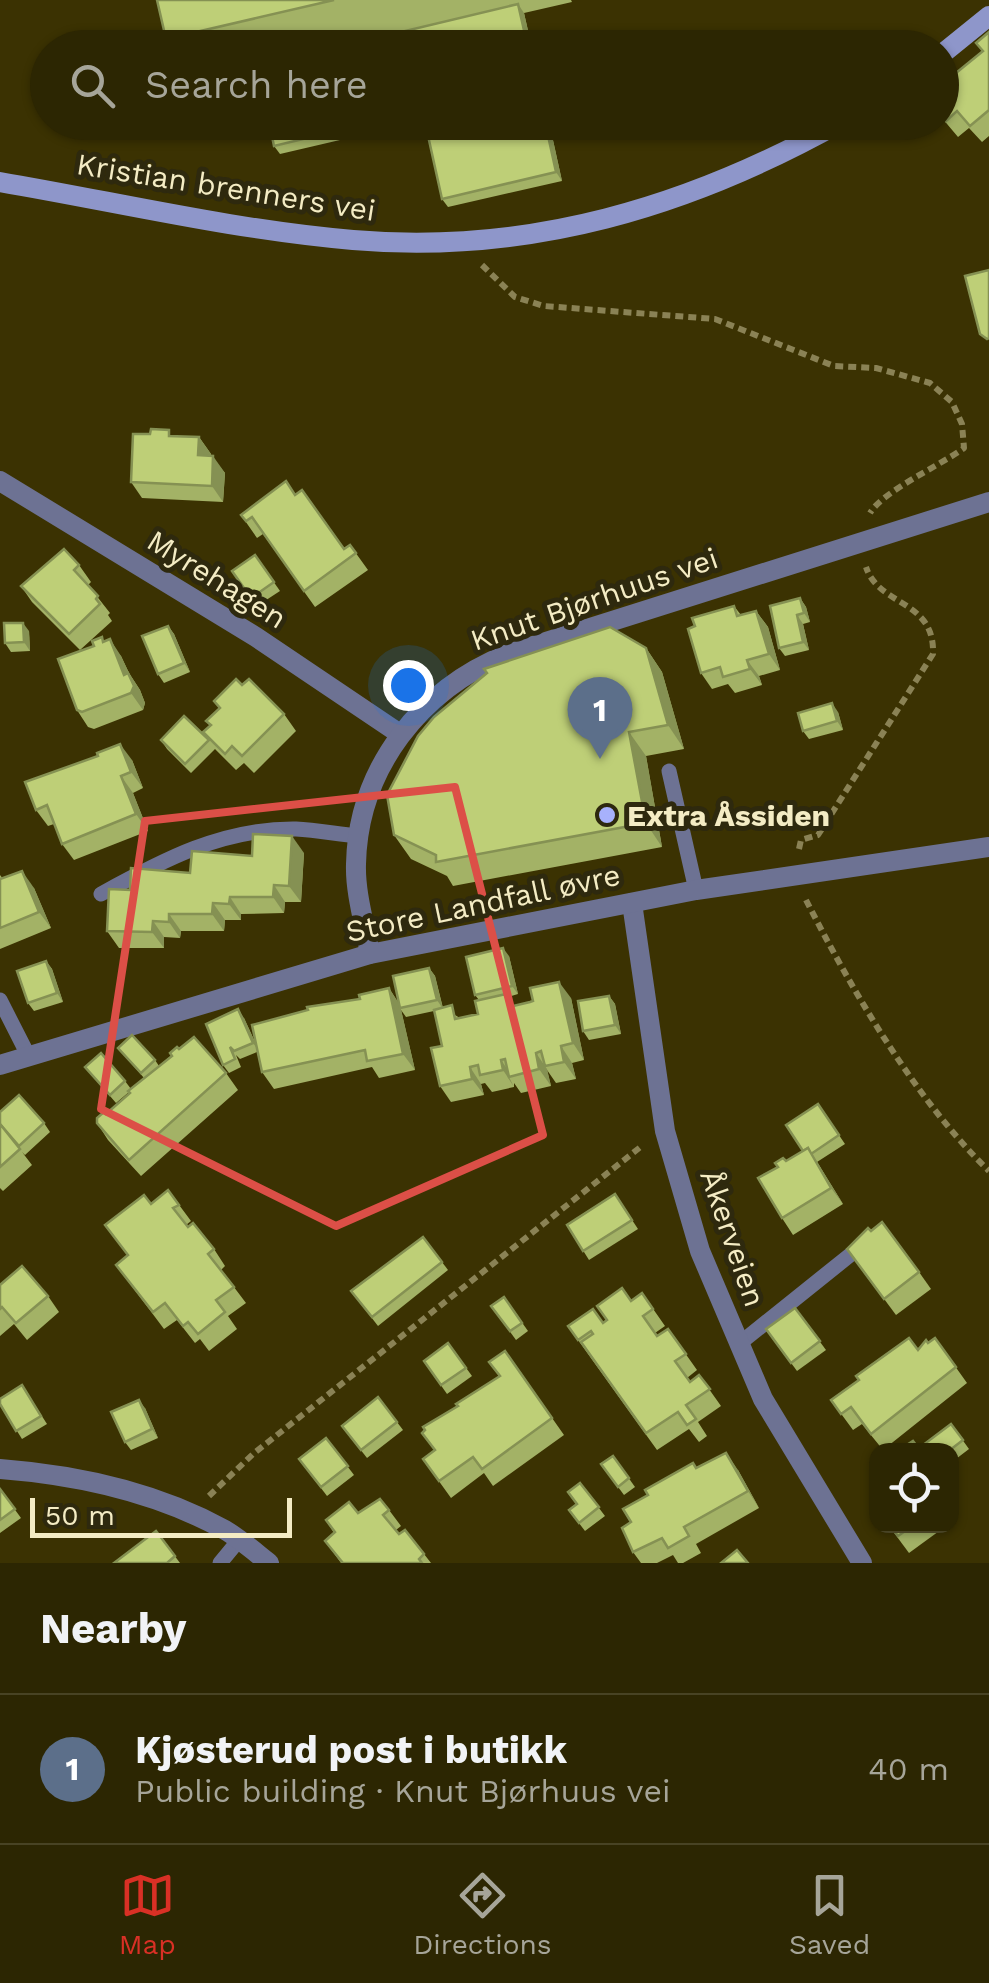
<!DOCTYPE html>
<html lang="en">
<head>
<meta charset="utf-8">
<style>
	body { margin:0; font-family:"Work Sans",sans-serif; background:#383211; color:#f1f3f6 }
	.controls { position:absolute; right:30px; bottom:30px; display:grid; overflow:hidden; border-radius:20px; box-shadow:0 2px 8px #0004 }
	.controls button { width:90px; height:90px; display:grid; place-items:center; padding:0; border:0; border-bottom:2px solid #484324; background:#2c2602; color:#f1f3f6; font:50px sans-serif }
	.scale { position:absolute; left:30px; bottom:25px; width:262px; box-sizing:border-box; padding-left:10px; border:5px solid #f4ecc4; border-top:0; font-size:28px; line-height:35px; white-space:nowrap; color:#f4ecc4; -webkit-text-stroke:8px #2e290e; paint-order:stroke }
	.you { position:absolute; left:408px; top:685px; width:35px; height:35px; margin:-25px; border:8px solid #fff; border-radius:50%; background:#1a73e8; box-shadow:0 0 0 15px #1a73e833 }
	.badge { display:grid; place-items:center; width:65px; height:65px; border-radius:50%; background:#d93025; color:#fff; font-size:32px; font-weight:700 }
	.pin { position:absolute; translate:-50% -82px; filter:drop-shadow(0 2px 5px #0008) }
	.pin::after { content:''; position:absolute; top:52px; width:35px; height:30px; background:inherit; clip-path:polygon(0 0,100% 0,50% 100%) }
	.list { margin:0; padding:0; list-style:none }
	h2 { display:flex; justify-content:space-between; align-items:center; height:130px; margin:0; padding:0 40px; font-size:42px }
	h2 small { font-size:32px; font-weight:400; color:#a6a599 }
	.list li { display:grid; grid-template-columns:65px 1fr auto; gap:30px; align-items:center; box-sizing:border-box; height:150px; padding:0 40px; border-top:2px solid #484324 }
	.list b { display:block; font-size:38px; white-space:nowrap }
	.list p { margin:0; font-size:32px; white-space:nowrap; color:#a6a599 }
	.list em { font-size:32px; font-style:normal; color:#a6a599 }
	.icon { flex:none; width:55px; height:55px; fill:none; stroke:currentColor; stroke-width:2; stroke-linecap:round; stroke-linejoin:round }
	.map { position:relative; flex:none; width:989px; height:1563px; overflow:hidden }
	.search { position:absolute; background:#2c2602; box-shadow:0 2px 8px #0004; left:30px; right:30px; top:30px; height:110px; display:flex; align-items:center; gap:25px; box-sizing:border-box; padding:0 35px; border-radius:55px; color:#a6a599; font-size:38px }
	.sheet { height:280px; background:#2c2602 }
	nav { display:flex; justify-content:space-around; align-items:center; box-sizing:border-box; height:140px; border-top:2px solid #484324; background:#2c2602; font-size:28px; color:#a6a599 }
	nav a { display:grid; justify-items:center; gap:5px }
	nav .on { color:#d93025 }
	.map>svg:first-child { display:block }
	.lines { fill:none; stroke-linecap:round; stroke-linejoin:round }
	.path { stroke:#8a8255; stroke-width:6; stroke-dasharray:8 5; stroke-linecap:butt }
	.lane { stroke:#6d7293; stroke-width:15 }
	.street { stroke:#6d7293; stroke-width:20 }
	.secondary { stroke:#8e96ca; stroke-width:20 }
	.wall { fill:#a3b266 }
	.shaded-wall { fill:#859153 }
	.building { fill:#becf77; stroke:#859153; stroke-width:2.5 }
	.marked { fill:none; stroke:#dc4f47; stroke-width:8; stroke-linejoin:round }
	.poi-dot { fill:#a7b1fc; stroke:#2e290e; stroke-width:4 }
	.labels { text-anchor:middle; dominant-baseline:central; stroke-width:10; stroke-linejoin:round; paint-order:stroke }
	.street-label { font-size:30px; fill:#f4ecc4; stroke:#2e290e }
	.poi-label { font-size:30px; font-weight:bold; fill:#f4ecc4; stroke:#2e290e; text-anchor:start }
</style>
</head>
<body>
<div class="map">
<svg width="989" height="1563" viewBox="0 0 989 1563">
	<rect width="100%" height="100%" fill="#3b3202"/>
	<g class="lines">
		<g class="path">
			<path d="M482 265 515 297 544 306 715 319 834 366 876 368 930 383 952 402 962 424 964 448C941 465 883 491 870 513"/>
			<path d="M799 849 801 840 818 835 933 654C935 599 879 607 866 567"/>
			<path d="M806 900C853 992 915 1099 989 1171"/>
			<path d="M209 1496 253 1454 643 1145"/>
		</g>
		<g class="lane">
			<path d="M669 771 696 890"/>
			<path d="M101 894C163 860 223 828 296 829 316 830 337 834 357 836"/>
			<path d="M0 1000 28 1055"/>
			<path d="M739 1344 865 1243"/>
			<path d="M220 1563 239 1540"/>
		</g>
		<g class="street">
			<path d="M0 481 256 637 400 734"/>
			<path d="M632 903 665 1131 700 1251 763 1399 862 1563"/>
			<path d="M370 954C365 925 355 893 356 864 358 768 421 689 508 654L989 502"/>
			<path d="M0 1065 370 954 696 890 989 847"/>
			<path d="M0 1469C78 1475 156 1492 225 1530 240 1539 255 1552 269 1563"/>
		</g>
		<g class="secondary">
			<path d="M942 54 989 16"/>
			<path d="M0 182C117 202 235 230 353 240 529 255 689 207 841 122"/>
		</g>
	</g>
	<g class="wall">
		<path d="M157 0H571L572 2 524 13 532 48H172L166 39Z"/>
		<path d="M989 32V136L982 142 969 128 958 137 942 118V72L956 73 982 51 976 43Z"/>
		<path d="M269 122H417L280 154 274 146Z"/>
		<path d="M549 122 562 181 448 207 442 199Z"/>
		<path d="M173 436 199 437 211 454V456L225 473 223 502 142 498 131 482Z"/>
		<path d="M295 495 344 549 350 545 368 570 315 607 263 534 257 538 241 515Z"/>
		<path d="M255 555 280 591 257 606 232 571Z"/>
		<path d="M79 565 91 582 88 585 110 613 108 615 112 621 80 650 32 602 21 586Z"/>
		<path d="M800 598 806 607 810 622 803 624 809 650 785 656 779 648Z"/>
		<path d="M734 606 741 615 756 611 768 627 780 670 759 676 762 685 735 693 728 684 712 689 701 673 695 626Z"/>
		<path d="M168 626 174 634 190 672 164 683 158 674Z"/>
		<path d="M29 631 30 651 11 652 5 643Z"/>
		<path d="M105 641 121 656 129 673 140 690 145 703 143 710 94 729 88 727 77 710Z"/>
		<path d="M646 648 662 672 684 749 646 756 662 847 453 886 447 876 411 859 394 835Z"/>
		<path d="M242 685 284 714 296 731 254 773 244 763 236 770 215 749 191 773 167 749 161 740 208 739 203 732 210 726 206 721 219 708 214 701Z"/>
		<path d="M838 712 843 730 809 739 803 731Z"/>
		<path d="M132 760 143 788 133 793 148 831 74 860 62 844 54 824 48 826 36 810Z"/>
		<path d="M304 853 301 902H285L284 913 241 914V920H225L224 931H181L180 938 164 937V948H119L107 931 130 890 252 856Z"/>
		<path d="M0 875 3 879 34 888 51 928 0 949Z"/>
		<path d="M509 956 518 994 508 997 514 1006 571 998 584 1060 572 1063 576 1079 556 1083 547 1070 551 1086 521 1093 514 1083V1087L492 1092 485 1083 481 1084 484 1095 451 1102 440 1086 442 1046 434 1011 406 1017 401 1010 415 1070 379 1078 372 1067 274 1089 262 1072 257 1052 240 1059 236 1055 241 1067 229 1073 223 1065 244 1018 256 1044 360 999 389 988 399 1004 429 968 435 976 443 1008 460 1018 478 1014 479 1000 475 995Z"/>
		<path d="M46 961 52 969 63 1002 34 1011 28 1003Z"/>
		<path d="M609 996 615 1004 621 1034 589 1040 583 1031Z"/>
		<path d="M118 1048 155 1060 159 1066 179 1049 226 1073 238 1090 141 1176 108 1140 97 1123 130 1093 129 1092 116 1103 85 1067 125 1081 131 1089 144 1078Z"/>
		<path d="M818 1104 845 1144 817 1162 843 1204 793 1235 782 1218 778 1167 803 1151Z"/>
		<path d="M0 1112 44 1123 50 1132 25 1155 22 1152 32 1165 3 1191 0 1188Z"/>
		<path d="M168 1190 191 1221 186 1225 214 1249 225 1266 221 1270 246 1303 228 1316 237 1329 209 1351 200 1339 195 1343 177 1320 164 1329 116 1265 128 1256 105 1225 151 1204Z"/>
		<path d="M615 1194 638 1229 589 1260 567 1225Z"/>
		<path d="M423 1237 448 1270 378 1326 351 1291Z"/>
		<path d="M847 1249 919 1272 931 1289 896 1315Z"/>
		<path d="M0 1285 48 1296 59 1312 27 1340 14 1324 0 1336Z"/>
		<path d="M642 1293 665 1326 655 1333 657 1336 668 1329 697 1370 687 1378 690 1382 699 1375 721 1406 698 1422 707 1436 699 1442 689 1429 657 1450 568 1326 603 1323Z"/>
		<path d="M504 1297 528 1331 516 1340 491 1306Z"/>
		<path d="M795 1308 826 1350 797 1371 766 1329Z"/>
		<path d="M935 1338 967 1383 883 1450 862 1424 853 1430 831 1400Z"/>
		<path d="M448 1343 472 1376 447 1394 424 1361Z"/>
		<path d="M505 1351 564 1435 493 1486 484 1473 451 1498 423 1459 434 1451 458 1406 499 1377Z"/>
		<path d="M22 1385 47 1424 22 1439 0 1404Z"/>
		<path d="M378 1397 403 1430 367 1458 342 1426Z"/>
		<path d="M145 1408 158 1438 131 1450 125 1442Z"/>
		<path d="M951 1424 969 1449 952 1462V1450H920Z"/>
		<path d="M326 1438 354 1475 327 1496 299 1459Z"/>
		<path d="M613 1456 635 1487 624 1495 601 1464Z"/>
		<path d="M697 1468 738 1470 759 1508 696 1544 701 1553 683 1563H678L673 1555 657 1563H641L633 1552 631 1522Z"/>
		<path d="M580 1483 605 1516 585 1531 569 1510 577 1504Z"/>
		<path d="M0 1489 21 1518 0 1533Z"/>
		<path d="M952 1506 958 1516 952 1521Z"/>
		<path d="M389 1510 401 1526 396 1530 424 1554 431 1563H341L325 1541 334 1533 326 1520 358 1513Z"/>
		<path d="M889 1526H946L909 1553Z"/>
		<path d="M156 1531 180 1563H114Z"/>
	</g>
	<g class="shaded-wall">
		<path d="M518 4 524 13 532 48H528Z"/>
		<path d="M545 122H549L562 181 556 172Z"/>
		<path d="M199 437 211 454 209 472 198 455Z"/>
		<path d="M213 456 225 473 223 502 212 486Z"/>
		<path d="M800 598 806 607 810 622 804 613Z"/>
		<path d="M756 611 768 627 780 670 769 654Z"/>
		<path d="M797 615 803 624 809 650 803 642Z"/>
		<path d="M23 623 29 631 30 651 24 642Z"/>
		<path d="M168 626 174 634 190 672 184 663Z"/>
		<path d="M110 639 121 656 129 673 140 690 145 703 143 710 131 693Z"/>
		<path d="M646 648 662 672 684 749 668 725Z"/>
		<path d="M747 660 759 676 762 685 750 669Z"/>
		<path d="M832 703 838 712 843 730 837 721Z"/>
		<path d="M629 732 646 756 662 847 646 823Z"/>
		<path d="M120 744 132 760 143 788 131 772Z"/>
		<path d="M121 776 133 793 148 831 136 814Z"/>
		<path d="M292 836 304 853 301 902 289 886Z"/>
		<path d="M22 871 34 888 51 928 39 912Z"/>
		<path d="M274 885 285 902 284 913 273 897Z"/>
		<path d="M230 897 241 914V920L229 904Z"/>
		<path d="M213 903 225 920 224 931 212 914Z"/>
		<path d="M169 914 181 931 180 938 169 922Z"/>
		<path d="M153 921 164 937V948L152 932Z"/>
		<path d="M503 948 509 956 518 994 512 986Z"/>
		<path d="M46 961 52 969 63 1002 57 993Z"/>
		<path d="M429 968 435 976 443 1009 437 1000Z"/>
		<path d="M559 982 571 998 584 1060 573 1043Z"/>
		<path d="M389 988 400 1005 415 1070 403 1054Z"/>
		<path d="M609 996 615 1004 621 1034 615 1025Z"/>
		<path d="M238 1009 244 1018 259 1051 253 1043Z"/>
		<path d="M561 1046 572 1063 576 1079 564 1062Z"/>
		<path d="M536 1053 547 1069 551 1086 539 1069Z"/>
		<path d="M501 1060 512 1076 509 1077 514 1087 503 1070Z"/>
		<path d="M470 1067 481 1084 484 1095 472 1079Z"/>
		<path d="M808 1148 819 1165 843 1204 831 1188Z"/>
		<path d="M139 1400 145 1408 158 1438 152 1429Z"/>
		<path d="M726 1453 738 1470 759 1508 748 1491Z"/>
	</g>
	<g class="building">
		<path d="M157 0H334L166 39Z"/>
		<path d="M518 4 528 48H334Z"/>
		<path d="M989 32V110L970 126 957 111 946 121 942 115V72L949 65 956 73 983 51 976 43Z"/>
		<path d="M269 122H374L274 146Z"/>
		<path d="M425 122H545L556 172 442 199Z"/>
		<path d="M989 270V338L987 339 980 334 965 276Z"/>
		<path d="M151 429 169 430V436L199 437 198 455 213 456 212 486 131 482 133 434H150Z"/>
		<path d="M286 481 295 495 302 490 344 549 350 545 356 553 304 591 252 517 246 521 241 515Z"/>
		<path d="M64 549 79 565 74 570 98 596 96 599 100 604 69 634 21 586Z"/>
		<path d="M255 555 274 582 251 598 232 571Z"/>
		<path d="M800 598 804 613 797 615 803 642 779 648 770 606Z"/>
		<path d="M734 606 737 616 756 611 769 654 747 660 750 669 723 677 720 667 701 673 688 629 695 626 692 618Z"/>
		<path d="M4 623H23L24 642 5 643Z"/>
		<path d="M168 626 184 663 158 674 142 636Z"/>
		<path d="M610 627 646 648 668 725 629 732 646 823 436 862V855L394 835 387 795 418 736 434 717 487 673 484 669Z"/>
		<path d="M102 637 103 642 110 639 124 675 128 673 134 686 131 693 82 712 77 710 58 659 94 646 92 641Z"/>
		<path d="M236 679 242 685 249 679 284 714 242 756 232 746 225 754 203 732 211 725 206 721 220 708 214 701Z"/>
		<path d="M832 703 837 721 803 731 798 713Z"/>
		<path d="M184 716 209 740 185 764 161 740Z"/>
		<path d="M120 744 131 772 121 776 136 814 62 844 47 805 36 810 25 782 98 756 97 753Z"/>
		<path d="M253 834 292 836 289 886 274 885 273 897H230L229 904 213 903 212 914H169V922L153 921 152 932 107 931 109 889 130 890 131 868 190 873 192 851 252 856Z"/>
		<path d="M22 871 39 912 0 928V879Z"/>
		<path d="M503 948 512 986 475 995 466 957Z"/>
		<path d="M46 961 57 993 28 1003 17 971Z"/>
		<path d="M429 968 437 1000 400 1008 393 976Z"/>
		<path d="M559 982 573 1043 561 1046 564 1062 545 1066 541 1051 536 1053 539 1069 509 1077 505 1059 501 1060 503 1070 480 1075 478 1065 470 1067 472 1079 440 1086 431 1048 442 1046 434 1010 452 1005 455 1019 478 1014 475 1001 506 994 509 1007 530 1002 533 1001 530 988Z"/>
		<path d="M389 988 403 1054 367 1061 365 1050 262 1072 252 1025 308 1010 307 1007 360 999 359 995Z"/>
		<path d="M609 996 615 1025 583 1031 578 1001Z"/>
		<path d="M238 1009 253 1043 234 1051 230 1047 235 1059 223 1065 206 1024Z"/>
		<path d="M132 1035 155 1060 141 1073 118 1048Z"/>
		<path d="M194 1037 226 1073 129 1160 97 1123V1118L104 1112 106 1114 130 1093 128 1091 172 1056 170 1053 177 1047 179 1049Z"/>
		<path d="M101 1053 125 1081 110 1095 85 1067Z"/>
		<path d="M19 1095 44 1123 19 1146 0 1124V1112Z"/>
		<path d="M818 1104 839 1135 811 1154 808 1148 803 1151 786 1125Z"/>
		<path d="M0 1124 20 1149 0 1167Z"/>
		<path d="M808 1148 831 1188 782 1218 758 1178 778 1167 775 1163 783 1158 786 1161Z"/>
		<path d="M168 1190 179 1205 173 1208 188 1227 193 1223 214 1249 208 1254 234 1287 216 1300 225 1312 198 1334 188 1322 183 1326 165 1303 153 1312 116 1265 128 1255 105 1225 144 1195 151 1204Z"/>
		<path d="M615 1194 632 1220 583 1251 567 1225Z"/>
		<path d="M882 1222 919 1272 884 1299 847 1249 868 1228 871 1231Z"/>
		<path d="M423 1237 442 1262 372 1317 351 1291Z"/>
		<path d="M22 1266 48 1296 16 1323 2 1307 0 1309V1285Z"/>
		<path d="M622 1288 631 1301 642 1293 653 1309 643 1316 657 1336 668 1329 686 1354 675 1361 690 1382 699 1375 710 1389 686 1405 696 1419 687 1425 678 1412 646 1433 581 1342 593 1334 591 1331 578 1340 568 1326 593 1309 603 1323 607 1320 597 1306Z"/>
		<path d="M504 1297 522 1323 510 1331 491 1306Z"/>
		<path d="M795 1308 820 1341 791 1363 766 1329Z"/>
		<path d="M909 1338 918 1350 926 1340 928 1343 935 1338 956 1367 871 1434 851 1407 841 1414 831 1400 859 1380 856 1376Z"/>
		<path d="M448 1343 466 1368 441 1385 424 1361Z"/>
		<path d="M505 1351 552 1418 482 1469 473 1457 439 1481 423 1459 435 1450 422 1433 425 1430 423 1427 458 1406 456 1404 500 1376 489 1362Z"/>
		<path d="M22 1385 41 1416 16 1431 0 1404V1399Z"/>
		<path d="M378 1397 397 1422 361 1450 342 1426Z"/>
		<path d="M139 1400 152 1429 125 1442 111 1412Z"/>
		<path d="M951 1424 963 1440 950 1450H920L919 1448Z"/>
		<path d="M326 1438 348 1466 321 1487 299 1459Z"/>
		<path d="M913 1441 920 1450H899Z"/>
		<path d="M726 1453 748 1491 684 1527 689 1536 668 1548 662 1538 633 1552 622 1528 631 1522 623 1509 648 1495 645 1490 693 1463 696 1468Z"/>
		<path d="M613 1456 629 1478 618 1487 601 1464Z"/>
		<path d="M580 1483 599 1507 579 1523 569 1510 577 1504 568 1492Z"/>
		<path d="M0 1489 15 1509 0 1520Z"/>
		<path d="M380 1499 389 1510 383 1515 399 1534 405 1530 424 1554 419 1559 422 1563H343L325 1541 335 1532 326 1520 349 1502 358 1513Z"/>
		<path d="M890 1526H912L898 1536Z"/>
		<path d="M156 1531 175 1556 167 1563H114Z"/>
		<path d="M737 1550 748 1563H721Z"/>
	</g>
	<path class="marked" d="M455 787 543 1135 336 1226 101 1109 145 821Z"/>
	<circle class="poi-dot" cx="607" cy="815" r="10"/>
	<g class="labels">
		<g class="street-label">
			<text transform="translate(226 187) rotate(9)">Kristian brenners vei</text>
			<text transform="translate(217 579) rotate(32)">Myrehagen</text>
			<text transform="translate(594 599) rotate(-19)">Knut Bjørhuus vei</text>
			<text transform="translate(483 903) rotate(-12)">Store Landfall øvre</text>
			<text transform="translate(733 1238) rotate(71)">Åkerveien</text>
		</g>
		<g class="poi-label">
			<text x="627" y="815">Extra Åssiden</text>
		</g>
	</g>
</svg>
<div class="controls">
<button><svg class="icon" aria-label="locate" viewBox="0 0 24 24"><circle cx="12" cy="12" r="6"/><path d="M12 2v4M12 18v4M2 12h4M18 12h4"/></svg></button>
</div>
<div class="scale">50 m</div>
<div class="you"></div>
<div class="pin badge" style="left:600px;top:759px;background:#5c6f8a">1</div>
<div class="search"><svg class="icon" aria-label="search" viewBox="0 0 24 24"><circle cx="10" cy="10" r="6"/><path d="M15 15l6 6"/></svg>Search here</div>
</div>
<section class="sheet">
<h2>Nearby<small></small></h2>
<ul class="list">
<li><span class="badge" style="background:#5c6f8a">1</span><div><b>Kjøsterud post i butikk</b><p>Public building · Knut Bjørhuus vei</p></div><em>40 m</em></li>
</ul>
</section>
<nav>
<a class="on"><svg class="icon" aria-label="map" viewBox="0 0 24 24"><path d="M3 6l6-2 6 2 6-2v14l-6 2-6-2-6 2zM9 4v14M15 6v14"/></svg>Map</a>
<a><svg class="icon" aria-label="directions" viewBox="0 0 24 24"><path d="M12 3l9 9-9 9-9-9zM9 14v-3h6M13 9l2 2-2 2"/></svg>Directions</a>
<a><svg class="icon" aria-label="saved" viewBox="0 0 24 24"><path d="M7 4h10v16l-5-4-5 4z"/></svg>Saved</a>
</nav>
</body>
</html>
